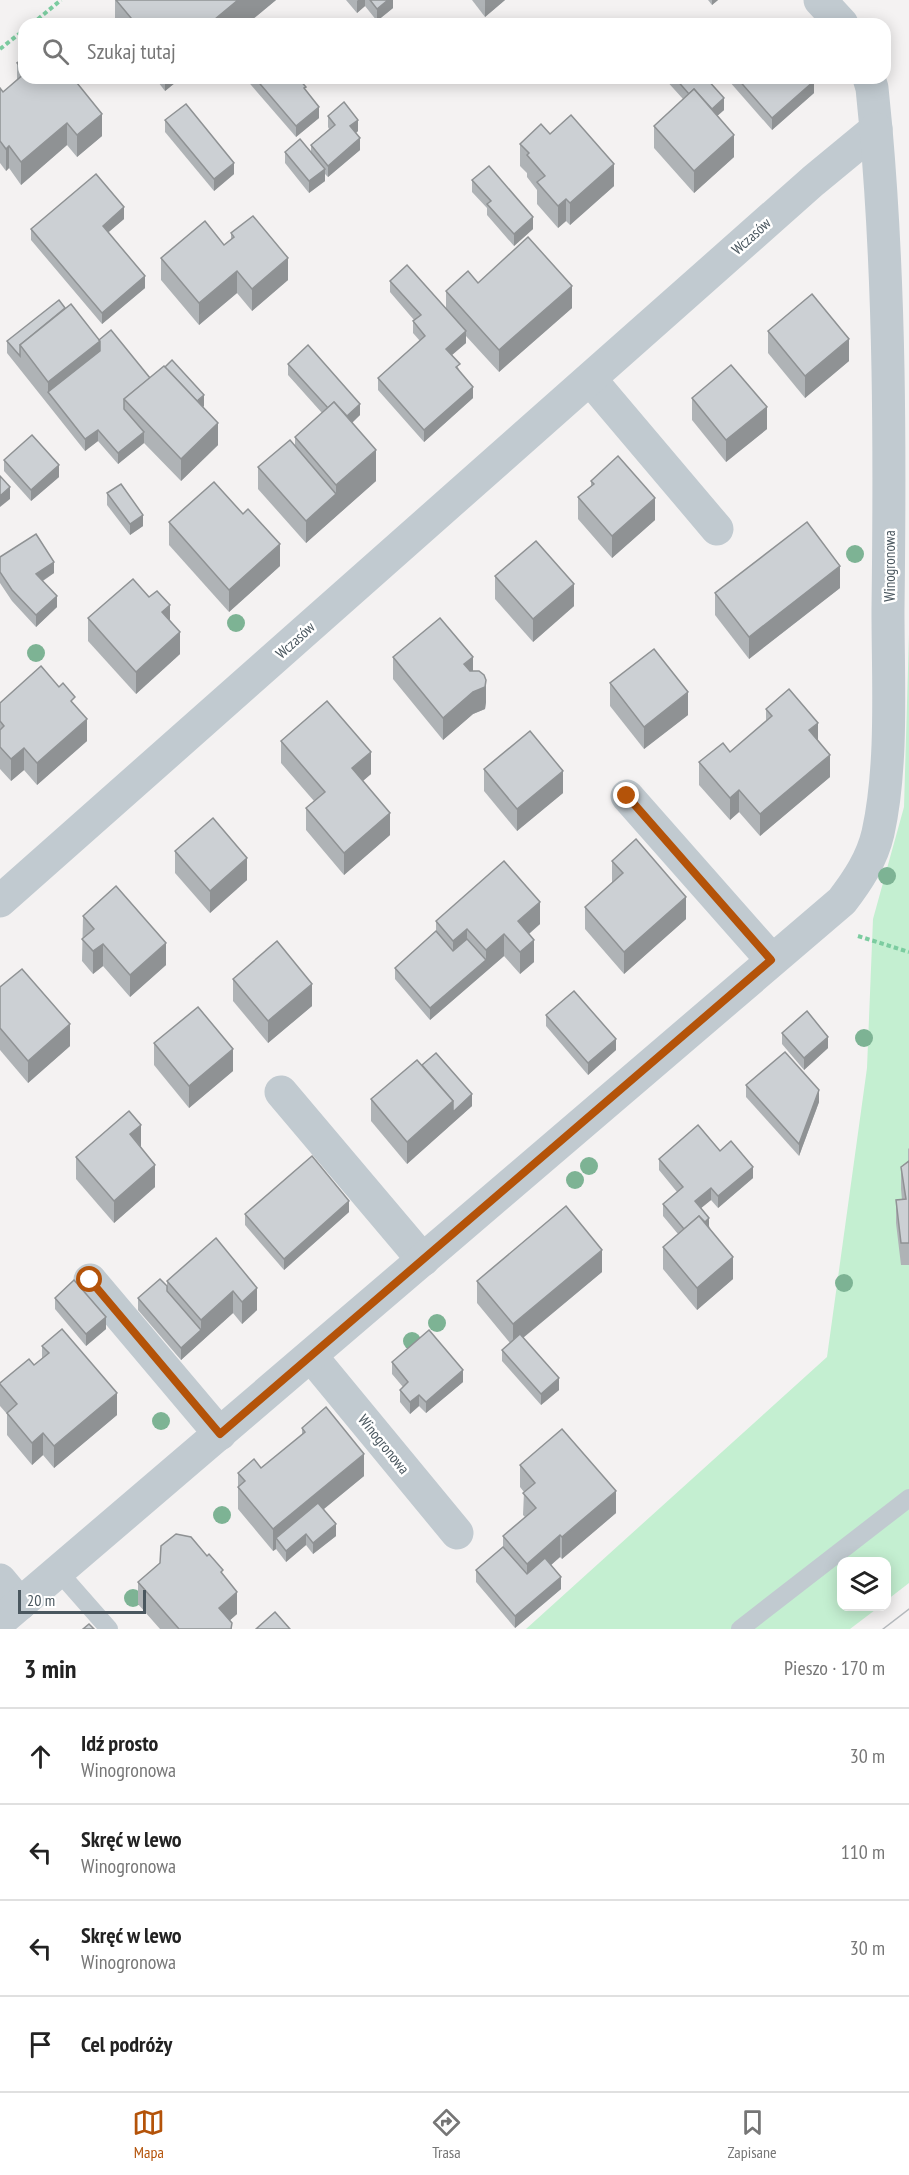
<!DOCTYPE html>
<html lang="pl">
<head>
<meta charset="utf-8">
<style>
	body { margin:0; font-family:"PT Sans Narrow",sans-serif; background:#f2f2f2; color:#222 }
	.controls { position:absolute; right:18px; bottom:18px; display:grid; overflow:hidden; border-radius:12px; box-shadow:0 3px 15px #0003 }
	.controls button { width:54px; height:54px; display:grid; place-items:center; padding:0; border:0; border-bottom:2px solid #e0e0e0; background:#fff; color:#222; font:30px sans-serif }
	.scale { position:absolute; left:18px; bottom:15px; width:128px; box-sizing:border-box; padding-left:6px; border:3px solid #4a575f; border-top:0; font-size:16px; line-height:21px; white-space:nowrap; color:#4a575f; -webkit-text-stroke:4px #fff; paint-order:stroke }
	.stop { position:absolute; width:18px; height:18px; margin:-14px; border:4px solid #b45309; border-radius:50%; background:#fff }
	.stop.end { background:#b45309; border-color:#fff; box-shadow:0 2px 6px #0008 }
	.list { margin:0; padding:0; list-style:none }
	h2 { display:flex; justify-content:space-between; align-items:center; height:78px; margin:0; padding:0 24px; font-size:26px }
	h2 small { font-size:20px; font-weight:400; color:#767676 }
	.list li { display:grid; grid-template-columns:39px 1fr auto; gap:18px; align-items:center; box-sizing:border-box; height:96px; padding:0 24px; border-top:2px solid #e0e0e0 }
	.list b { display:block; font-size:22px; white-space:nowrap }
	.list p { margin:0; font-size:20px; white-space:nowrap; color:#767676 }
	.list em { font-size:20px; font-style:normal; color:#767676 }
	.icon { flex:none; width:33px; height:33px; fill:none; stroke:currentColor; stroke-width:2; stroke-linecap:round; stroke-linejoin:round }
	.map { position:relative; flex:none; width:909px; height:1629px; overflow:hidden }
	.search { position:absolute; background:#fff; box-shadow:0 3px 15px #0003; left:18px; right:18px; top:18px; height:66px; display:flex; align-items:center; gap:15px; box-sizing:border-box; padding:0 21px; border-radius:18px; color:#767676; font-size:22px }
	.sheet { height:462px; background:#fff }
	nav { display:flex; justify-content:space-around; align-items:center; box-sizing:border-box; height:84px; border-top:2px solid #e0e0e0; background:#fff; font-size:16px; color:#767676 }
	nav a { display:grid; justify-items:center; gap:3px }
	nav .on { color:#b45309 }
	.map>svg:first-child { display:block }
	.green { fill:#c4efd1 }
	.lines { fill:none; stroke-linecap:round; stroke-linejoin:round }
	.path { stroke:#7ccca0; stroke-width:4; stroke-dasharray:4.5 3; stroke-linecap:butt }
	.lane { stroke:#c1cad0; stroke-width:18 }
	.street { stroke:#c1cad0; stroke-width:33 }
	.tram { stroke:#b4b8bc; stroke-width:1.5 }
	.tree { fill:#7db394 }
	.wall { fill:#afb3b6 }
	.shaded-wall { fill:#8f9294 }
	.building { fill:#ccd0d4; stroke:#8f9294; stroke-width:1.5 }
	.route { stroke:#b45309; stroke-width:8 }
	.labels { text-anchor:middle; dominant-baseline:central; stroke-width:5; stroke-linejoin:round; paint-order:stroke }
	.street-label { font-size:15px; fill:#4a575f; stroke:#fff }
</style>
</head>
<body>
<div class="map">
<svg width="909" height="1629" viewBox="0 0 909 1629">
	<rect width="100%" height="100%" fill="#f4f2f2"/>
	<path class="green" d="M909 634V1583L887 1600 886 1562H842V1606L879 1607 850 1629H526L827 1357 867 1068 873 919 904 807Z"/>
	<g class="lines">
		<g class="path">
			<path d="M32 24 61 0"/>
			<path d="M0 49 24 30"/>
			<path d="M858 936 909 952"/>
		</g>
		<g class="lane">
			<path d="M58 1571 109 1629"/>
			<path d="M740 1629 909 1498"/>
		</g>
		<g class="street">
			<path d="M820 0 842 24"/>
			<path d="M590 379 717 529"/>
			<path d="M627 796 771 959"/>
			<path d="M0 901 813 181 876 129 872 88 869 78"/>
			<path d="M281 1092 423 1260"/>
			<path d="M90 1280 220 1434"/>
			<path d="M311 1356 457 1533"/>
			<path d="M0 1580 20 1604"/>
			<path d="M0 1621 842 901C858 880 872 859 878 833 893 765 888 681 888 611 890 450 890 289 876 129"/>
		</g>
		<path class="tram" d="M883 1629 909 1609"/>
	</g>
	<g class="tree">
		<circle cx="855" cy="554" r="9"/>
		<circle cx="236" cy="623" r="9"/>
		<circle cx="36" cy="653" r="9"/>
		<circle cx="887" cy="876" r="9"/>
		<circle cx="864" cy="1038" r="9"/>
		<circle cx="589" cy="1166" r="9"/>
		<circle cx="575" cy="1180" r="9"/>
		<circle cx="844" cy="1283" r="9"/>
		<circle cx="437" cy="1323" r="9"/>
		<circle cx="412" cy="1341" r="9"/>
		<circle cx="161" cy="1421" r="9"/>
		<circle cx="222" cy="1515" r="9"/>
		<circle cx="133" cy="1598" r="9"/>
	</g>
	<g class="wall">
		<path d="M115 0H276L247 24H115Z"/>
		<path d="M346 0H393V8L377 21 365 6 357 13Z"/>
		<path d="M472 0H505L485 17Z"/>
		<path d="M708 0H718L712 5Z"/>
		<path d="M24 58V78L102 136 77 157 67 145 21 185 9 168 6 171 0 163V88L3 92 17 80V63Z"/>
		<path d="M155 78H181L165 91Z"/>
		<path d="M245 78H298L306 91 319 118 296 137Z"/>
		<path d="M664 78H706L724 110 717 116 734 157 694 193 654 148V126L683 99Z"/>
		<path d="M729 78H813L812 79 814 93 772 130 729 81Z"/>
		<path d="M328 116 358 131 356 133 360 150 328 177 325 174V181L309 193 285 163V152H311V145L329 129 328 127Z"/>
		<path d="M165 120 234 174 214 191 165 132Z"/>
		<path d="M550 134 614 186 570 225 566 221 558 228 537 204V190L527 177V173L520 166V144Z"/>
		<path d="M472 180 533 229 514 246 487 215V208L472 192Z"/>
		<path d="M124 219 108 232 145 288 102 324 31 240V229Z"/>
		<path d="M231 233 288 280 252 311 237 293 199 325 161 280V258L224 245 231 239Z"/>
		<path d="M390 281 446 309V291L478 283 572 308 499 372 466 336V343L452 355 473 398 424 442 378 390V378L420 341 413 333V321L414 320 390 292Z"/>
		<path d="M768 331 849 361 805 398 768 353Z"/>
		<path d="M99 340 150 378 204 406 203 407 218 445 181 481 144 443 118 464 98 441 85 451 7 353V341Z"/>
		<path d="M288 364 360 415 352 423 376 481 306 543 258 489V467L295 445V437L322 413 288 375Z"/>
		<path d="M692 398 767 429 726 462 692 420Z"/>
		<path d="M4 460 59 477 31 501 4 471Z"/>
		<path d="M591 481 655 520 612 558 578 519V497L591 486Z"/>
		<path d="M107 493 143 526 130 535 107 505Z"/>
		<path d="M169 522 280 566 229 612 169 545Z"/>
		<path d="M0 557 54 573 43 581 57 607 36 627 12 601 0 583Z"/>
		<path d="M495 576 574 606 533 642 495 599Z"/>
		<path d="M840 588 749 659 715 615V593Z"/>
		<path d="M88 618 170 621 180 654 136 694 88 641Z"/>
		<path d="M393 657 473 671 486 702 485 709 473 714 443 740 393 679Z"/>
		<path d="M610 683 688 715 644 749 610 706Z"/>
		<path d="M0 703 75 705 87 741 37 785 24 770 11 781 0 769Z"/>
		<path d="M766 709 818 740 830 777 760 836 739 812 730 820 699 785V762L730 752 766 722Z"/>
		<path d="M281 741 371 774 363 781 390 835 344 875 306 830V808L314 801 281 763Z"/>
		<path d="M484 769 563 793 517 831 484 791Z"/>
		<path d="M175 851 247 880 210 913 175 873Z"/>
		<path d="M612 861 686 919 624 974 585 929V907L612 883Z"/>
		<path d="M83 916 166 965 130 997 103 966 93 974 82 961Z"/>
		<path d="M436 921 540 924 529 934 534 962 520 974 504 956 430 1020 395 979V968L436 932Z"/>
		<path d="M233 979 312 1006 268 1043 233 1001Z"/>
		<path d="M0 987 70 1046 28 1083 0 1050Z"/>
		<path d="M546 1015 616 1050 588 1075 546 1026Z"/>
		<path d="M782 1033 828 1048 804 1070 782 1044Z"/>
		<path d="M154 1043 233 1071 189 1108 154 1065Z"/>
		<path d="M422 1065 472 1106 407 1164 371 1121V1099Z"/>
		<path d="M746 1085 819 1102 799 1156 746 1097Z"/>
		<path d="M141 1147 155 1187 114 1223 76 1179V1157Z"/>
		<path d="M909 1148V1265H901L896 1223V1200H902L901 1189V1167L908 1161V1149Z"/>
		<path d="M720 1151 753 1178 718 1208 711 1200 701 1208 733 1279 697 1310 663 1269V1247L678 1234 663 1216V1204L677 1192 659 1170V1159Z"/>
		<path d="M349 1212 284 1270 245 1225V1214Z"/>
		<path d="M216 1238 257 1310 242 1324 233 1313 181 1360 138 1310V1298L167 1286V1281Z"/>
		<path d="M602 1272 523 1338 559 1390 541 1405 502 1361V1350L510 1343 477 1303V1281Z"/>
		<path d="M55 1298 106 1329 86 1346 55 1309Z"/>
		<path d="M42 1346 117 1415 54 1468 43 1455 32 1465 7 1435V1414L0 1406V1383L34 1365 42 1359Z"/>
		<path d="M392 1362 463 1382 426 1413 419 1406 410 1414 400 1402V1390L403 1387 392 1374Z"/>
		<path d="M302 1428 364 1476 324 1509 336 1536 313 1554 306 1545 286 1562 276 1549 273 1551 238 1509V1473L261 1468 302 1435Z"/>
		<path d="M520 1465 616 1513 562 1559 560 1557 551 1565 561 1589 515 1628 476 1582V1570L503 1547V1536L525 1517 523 1515 524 1492 520 1487Z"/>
		<path d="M223 1575 237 1614 229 1621 232 1629H160L138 1604V1582Z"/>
	</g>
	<g class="shaded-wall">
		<path d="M238 0H276L247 24H209Z"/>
		<path d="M358 0H365V6L357 13V1Z"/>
		<path d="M388 0H393V8L377 21V9Z"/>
		<path d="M485 0H505L485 17Z"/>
		<path d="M712 0H718L712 5Z"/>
		<path d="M165 78H181L165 91Z"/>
		<path d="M814 81V93L772 130V118Z"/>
		<path d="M724 98V110L707 125V114Z"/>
		<path d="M319 107V118L296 137V126Z"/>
		<path d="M102 114V136L77 157V135Z"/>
		<path d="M358 120V131L350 138V126Z"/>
		<path d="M67 123V145L21 185V162Z"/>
		<path d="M734 135V157L694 193V171Z"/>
		<path d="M360 138V150L328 177V166Z"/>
		<path d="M9 146V168L6 171V149Z"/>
		<path d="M234 163V174L214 191V179Z"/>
		<path d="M614 164V186L570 225V203Z"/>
		<path d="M325 169V181L309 193V181Z"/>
		<path d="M566 199V221L558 228V206Z"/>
		<path d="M124 207V219L103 237V226Z"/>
		<path d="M533 217V229L514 246V234Z"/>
		<path d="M288 258V280L252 311V289Z"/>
		<path d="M237 271V293L199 325V303Z"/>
		<path d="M145 276V288L102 324V313Z"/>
		<path d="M572 286V308L499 372V350Z"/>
		<path d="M466 331V343L446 360V349Z"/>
		<path d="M849 339V361L805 398V376Z"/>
		<path d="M100 341V363L48 392V382Z"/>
		<path d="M473 387V398L424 442V430Z"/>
		<path d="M204 395V406L192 417V406Z"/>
		<path d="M360 404V415L340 434V422Z"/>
		<path d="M767 407V429L726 462V440Z"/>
		<path d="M218 423V445L181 481V459Z"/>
		<path d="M98 430V441L85 451V439Z"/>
		<path d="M144 432V443L118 464V453Z"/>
		<path d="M376 450V481L306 543V521L336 494V485Z"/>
		<path d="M59 465V477L31 501V490Z"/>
		<path d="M10 487V499L0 507V496Z"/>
		<path d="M655 498V520L612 558V536Z"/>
		<path d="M143 515V526L130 535V524Z"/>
		<path d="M280 544V566L229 612V590Z"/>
		<path d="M54 562V573L36 585V574Z"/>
		<path d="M840 566V588L749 659V637Z"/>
		<path d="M574 584V606L533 642V619Z"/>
		<path d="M57 596V607L36 627V615Z"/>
		<path d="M170 605V627L162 612Z"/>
		<path d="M180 632V654L136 694V672Z"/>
		<path d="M473 657V679L464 664Z"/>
		<path d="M486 680V702L485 709 473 714 443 740V718Z"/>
		<path d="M688 692V715L644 749V727Z"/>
		<path d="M87 719V741L37 785V763Z"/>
		<path d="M818 723V745L809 730Z"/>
		<path d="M24 748V770L11 781V759Z"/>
		<path d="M371 752V774L352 790V768Z"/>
		<path d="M830 755V777L760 836V814Z"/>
		<path d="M563 771V793L517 831V809Z"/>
		<path d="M739 790V812L730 820V798Z"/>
		<path d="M390 813V835L344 875V853Z"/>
		<path d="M247 858V880L210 913V891Z"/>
		<path d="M686 897V919L624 974V952Z"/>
		<path d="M540 902V924L518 943V921Z"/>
		<path d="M467 929V951L453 963V941Z"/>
		<path d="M504 934V956L430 1020V1008L486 960V950Z"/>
		<path d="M534 940V962L520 974V952Z"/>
		<path d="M166 943V965L130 997V975Z"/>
		<path d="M103 944V966L93 974V951Z"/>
		<path d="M312 984V1006L268 1043V1021Z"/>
		<path d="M70 1024V1046L28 1083V1061Z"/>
		<path d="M828 1037V1048L804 1070V1058Z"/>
		<path d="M616 1039V1050L588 1075V1063Z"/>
		<path d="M233 1049V1071L189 1108V1086Z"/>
		<path d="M819 1090V1102L799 1156V1144Z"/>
		<path d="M472 1094V1106L407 1164V1142L453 1101Z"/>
		<path d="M141 1125V1147L130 1134Z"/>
		<path d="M155 1165V1187L114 1223V1201Z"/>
		<path d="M753 1167V1178L718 1208V1196Z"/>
		<path d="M711 1188V1200L695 1213V1201Z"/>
		<path d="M349 1201V1212L284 1270V1259Z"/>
		<path d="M709 1218V1230L689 1235Z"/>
		<path d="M602 1250V1272L513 1346V1324Z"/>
		<path d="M733 1257V1279L697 1310V1288Z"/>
		<path d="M257 1288V1310L242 1324V1302Z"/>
		<path d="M233 1291V1313L181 1360V1348L201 1330V1320Z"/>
		<path d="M106 1317V1329L86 1346V1334Z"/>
		<path d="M463 1370V1382L426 1413V1402Z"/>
		<path d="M559 1378V1390L541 1405V1394Z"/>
		<path d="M117 1393V1415L54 1468V1446Z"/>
		<path d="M419 1395V1406L410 1414V1402Z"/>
		<path d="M43 1433V1455L32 1465V1443Z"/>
		<path d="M364 1454V1476L281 1544 276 1538V1549L273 1551V1529Z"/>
		<path d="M616 1491V1513L562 1559V1537Z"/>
		<path d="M336 1524V1536L313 1554V1543Z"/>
		<path d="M306 1534V1545L286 1562V1551Z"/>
		<path d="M560 1535V1557L527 1586V1564Z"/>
		<path d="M561 1577V1589L515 1628V1616Z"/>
		<path d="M237 1592V1614L220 1629 219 1608Z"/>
	</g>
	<g class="building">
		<path d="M116 0H238L209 24H136Z"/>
		<path d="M370 0H388L377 9Z"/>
		<path d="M24 58V71L17 63Z"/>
		<path d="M24 74V78H73L102 114 77 135 67 123 21 162 9 146 6 149 0 141V88L3 92Z"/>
		<path d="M255 78H298L306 87 304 88 319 107 296 126Z"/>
		<path d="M675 78H706L724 98 712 109 694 89 689 94Z"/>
		<path d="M737 78H811L814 81 772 118Z"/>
		<path d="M694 89 734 135 694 171 654 126Z"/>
		<path d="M344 102 358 120 350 126 360 138 328 166 311 145 335 125 328 116Z"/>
		<path d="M186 104 234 163 214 179 165 120Z"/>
		<path d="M571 115 614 164 570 203 566 199 558 206 537 182 545 176 527 155 529 153 520 144 541 124 550 134Z"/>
		<path d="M300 139 325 169 309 181 285 152Z"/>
		<path d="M489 166 533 217 514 234 487 204 491 201 472 180Z"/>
		<path d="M96 174 124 207 103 226 145 276 102 313 31 229Z"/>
		<path d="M253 216 288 258 252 289 237 271 199 303 161 258 205 221 224 245 234 237 231 233Z"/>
		<path d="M528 237 572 286 499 350 446 291 468 271 478 283Z"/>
		<path d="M407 265 466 331 446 349 460 364 456 367 473 387 424 430 378 378 425 336 413 321 421 315 390 281Z"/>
		<path d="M812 294 849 339 805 376 768 331Z"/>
		<path d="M59 300 65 308 20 345V356L7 341Z"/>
		<path d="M71 304 100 341 48 382 20 345Z"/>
		<path d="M111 330 150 378 124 399V409L144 432 118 453 98 430 85 439 48 392 100 351V341L99 340Z"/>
		<path d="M308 345 360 404 347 416 334 402 328 408 288 364Z"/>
		<path d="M172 360 204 395 197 401 165 367Z"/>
		<path d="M731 365 767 407 726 440 692 398Z"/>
		<path d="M164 366 218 423 181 459 124 399Z"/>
		<path d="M334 402 376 450 336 485 295 437Z"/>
		<path d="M32 435 59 465 31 490 4 460Z"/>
		<path d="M290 440 336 494 306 521 258 467Z"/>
		<path d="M618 456 655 498 612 536 578 497 594 484 591 481Z"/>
		<path d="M0 476 10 487 0 496Z"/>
		<path d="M214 482 243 514 248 509 280 544 229 590 169 522Z"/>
		<path d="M121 484 143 515 130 524 107 493Z"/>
		<path d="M807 522 840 566 749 637 715 593Z"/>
		<path d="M36 534 54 562 36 574 57 596 36 615 12 590 0 572V557Z"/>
		<path d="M536 541 574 584 533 619 495 576Z"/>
		<path d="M133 579 149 597 157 591 170 605 162 612 180 632 136 672 88 618Z"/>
		<path d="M440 618 473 657 464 664 470 671H479L484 675 486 680 485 687 473 692 443 718 393 657Z"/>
		<path d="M654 649 688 692 644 727 610 683Z"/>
		<path d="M41 666 59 687 63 683 75 697 71 701 87 719 37 763 24 748 11 759 0 747V730L4 726 0 721V703Z"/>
		<path d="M789 689 818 723 809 730 830 755 760 814 739 790 730 798 699 762 723 743 730 752 772 716 766 709Z"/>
		<path d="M327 701 371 752 352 768 390 813 344 853 306 808 325 792 281 741Z"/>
		<path d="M530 731 563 771 517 809 484 769Z"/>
		<path d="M213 818 247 858 210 891 175 851Z"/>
		<path d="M636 839 686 897 624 952 585 907 623 873 612 861Z"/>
		<path d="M504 861 540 902 518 921 534 940 520 952 504 934 486 950 467 929 453 941 436 921Z"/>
		<path d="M116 886 166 943 130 975 103 944 93 951 82 939 94 929 83 916Z"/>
		<path d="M436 931 453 951 467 939 486 960 430 1008 395 968Z"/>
		<path d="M277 941 312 984 268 1021 233 979Z"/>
		<path d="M22 969 70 1024 28 1061 0 1028V987Z"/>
		<path d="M574 991 616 1039 588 1063 546 1015Z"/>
		<path d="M198 1007 233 1049 189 1086 154 1043Z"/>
		<path d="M807 1011 828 1037 804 1058 782 1033Z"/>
		<path d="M785 1052 819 1090 799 1144 746 1085Z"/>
		<path d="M436 1053 472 1094 453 1112V1101L422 1065Z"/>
		<path d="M417 1060 453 1101 407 1142 371 1099Z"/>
		<path d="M129 1111 141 1125 130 1134 155 1165 114 1201 76 1157Z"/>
		<path d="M698 1125 720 1151 731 1141 753 1167 718 1196 711 1188 695 1201 709 1218 705 1222 699 1216 684 1229 663 1204 683 1187 659 1159Z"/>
		<path d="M312 1156 349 1201 284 1259 245 1214Z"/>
		<path d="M909 1161V1243H901L896 1200 906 1199 901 1167Z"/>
		<path d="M566 1206 602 1250 513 1324 477 1281Z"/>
		<path d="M699 1216 733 1257 697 1288 663 1247Z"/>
		<path d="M216 1238 257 1288 242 1302 233 1291 201 1320 167 1281Z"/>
		<path d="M160 1279 167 1286V1291L201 1330 181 1348 138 1298Z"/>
		<path d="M74 1280 106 1317 86 1334 55 1298Z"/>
		<path d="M62 1329 117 1393 54 1446 43 1433 32 1443 7 1413 17 1404 0 1384V1383L29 1359 34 1365 49 1353 42 1346Z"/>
		<path d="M429 1330 463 1370 426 1402 419 1395 410 1402 400 1390 408 1382 392 1362Z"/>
		<path d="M520 1334 559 1378 541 1394 502 1350Z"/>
		<path d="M326 1407 364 1454 273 1529 238 1487 245 1481 238 1473 254 1459 261 1468 305 1432 302 1428Z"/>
		<path d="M562 1429 616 1491 562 1537 560 1535 527 1564 503 1536 536 1508 523 1493 535 1483 520 1465Z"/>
		<path d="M318 1503 336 1524 313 1543 306 1534 286 1551 276 1538Z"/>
		<path d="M176 1534 191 1537 207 1556 209 1554 223 1570 221 1572 237 1592 219 1608 232 1623 231 1629H179L138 1582 160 1563 161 1546Z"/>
		<path d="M503 1547 527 1574 545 1558 561 1577 515 1616 476 1570Z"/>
		<path d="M275 1612 290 1629H256Z"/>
		<path d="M89 1624 94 1629H83Z"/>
	</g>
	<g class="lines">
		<path class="route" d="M90 1280 220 1434 771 960 627 796"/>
	</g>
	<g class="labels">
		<g class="street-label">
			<text transform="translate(751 236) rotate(-42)">Wczasów</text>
			<text transform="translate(889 566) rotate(-90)">Winogronowa</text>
			<text transform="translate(295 640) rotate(-42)">Wczasów</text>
			<text transform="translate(384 1444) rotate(51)">Winogronowa</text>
		</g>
	</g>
</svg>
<div class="controls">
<button><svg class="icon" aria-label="layers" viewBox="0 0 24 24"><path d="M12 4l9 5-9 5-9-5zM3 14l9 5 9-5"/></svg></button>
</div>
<div class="scale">20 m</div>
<div class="stop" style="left:90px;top:1280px"></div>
<div class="stop end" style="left:627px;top:796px"></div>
<div class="search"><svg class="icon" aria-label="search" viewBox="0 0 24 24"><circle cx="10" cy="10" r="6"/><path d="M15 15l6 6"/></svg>Szukaj tutaj</div>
</div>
<section class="sheet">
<h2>3 min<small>Pieszo · 170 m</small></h2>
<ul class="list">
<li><svg class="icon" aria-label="ahead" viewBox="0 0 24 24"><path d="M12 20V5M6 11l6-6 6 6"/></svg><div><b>Idź prosto</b><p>Winogronowa</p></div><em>30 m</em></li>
<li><svg class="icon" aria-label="left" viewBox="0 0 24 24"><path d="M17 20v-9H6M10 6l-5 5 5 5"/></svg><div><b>Skręć w lewo</b><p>Winogronowa</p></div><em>110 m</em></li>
<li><svg class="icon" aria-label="left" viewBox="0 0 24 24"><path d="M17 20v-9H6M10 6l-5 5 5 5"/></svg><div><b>Skręć w lewo</b><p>Winogronowa</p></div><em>30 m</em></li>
<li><svg class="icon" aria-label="arrive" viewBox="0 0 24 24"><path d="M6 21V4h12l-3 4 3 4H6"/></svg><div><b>Cel podróży</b></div></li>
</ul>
</section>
<nav>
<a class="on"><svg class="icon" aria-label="map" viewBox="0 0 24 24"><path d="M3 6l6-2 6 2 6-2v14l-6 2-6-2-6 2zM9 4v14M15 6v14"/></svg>Mapa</a>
<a><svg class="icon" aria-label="directions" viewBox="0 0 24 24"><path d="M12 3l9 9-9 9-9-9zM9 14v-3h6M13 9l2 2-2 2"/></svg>Trasa</a>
<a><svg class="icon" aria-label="saved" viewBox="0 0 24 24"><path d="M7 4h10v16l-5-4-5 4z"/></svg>Zapisane</a>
</nav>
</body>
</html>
